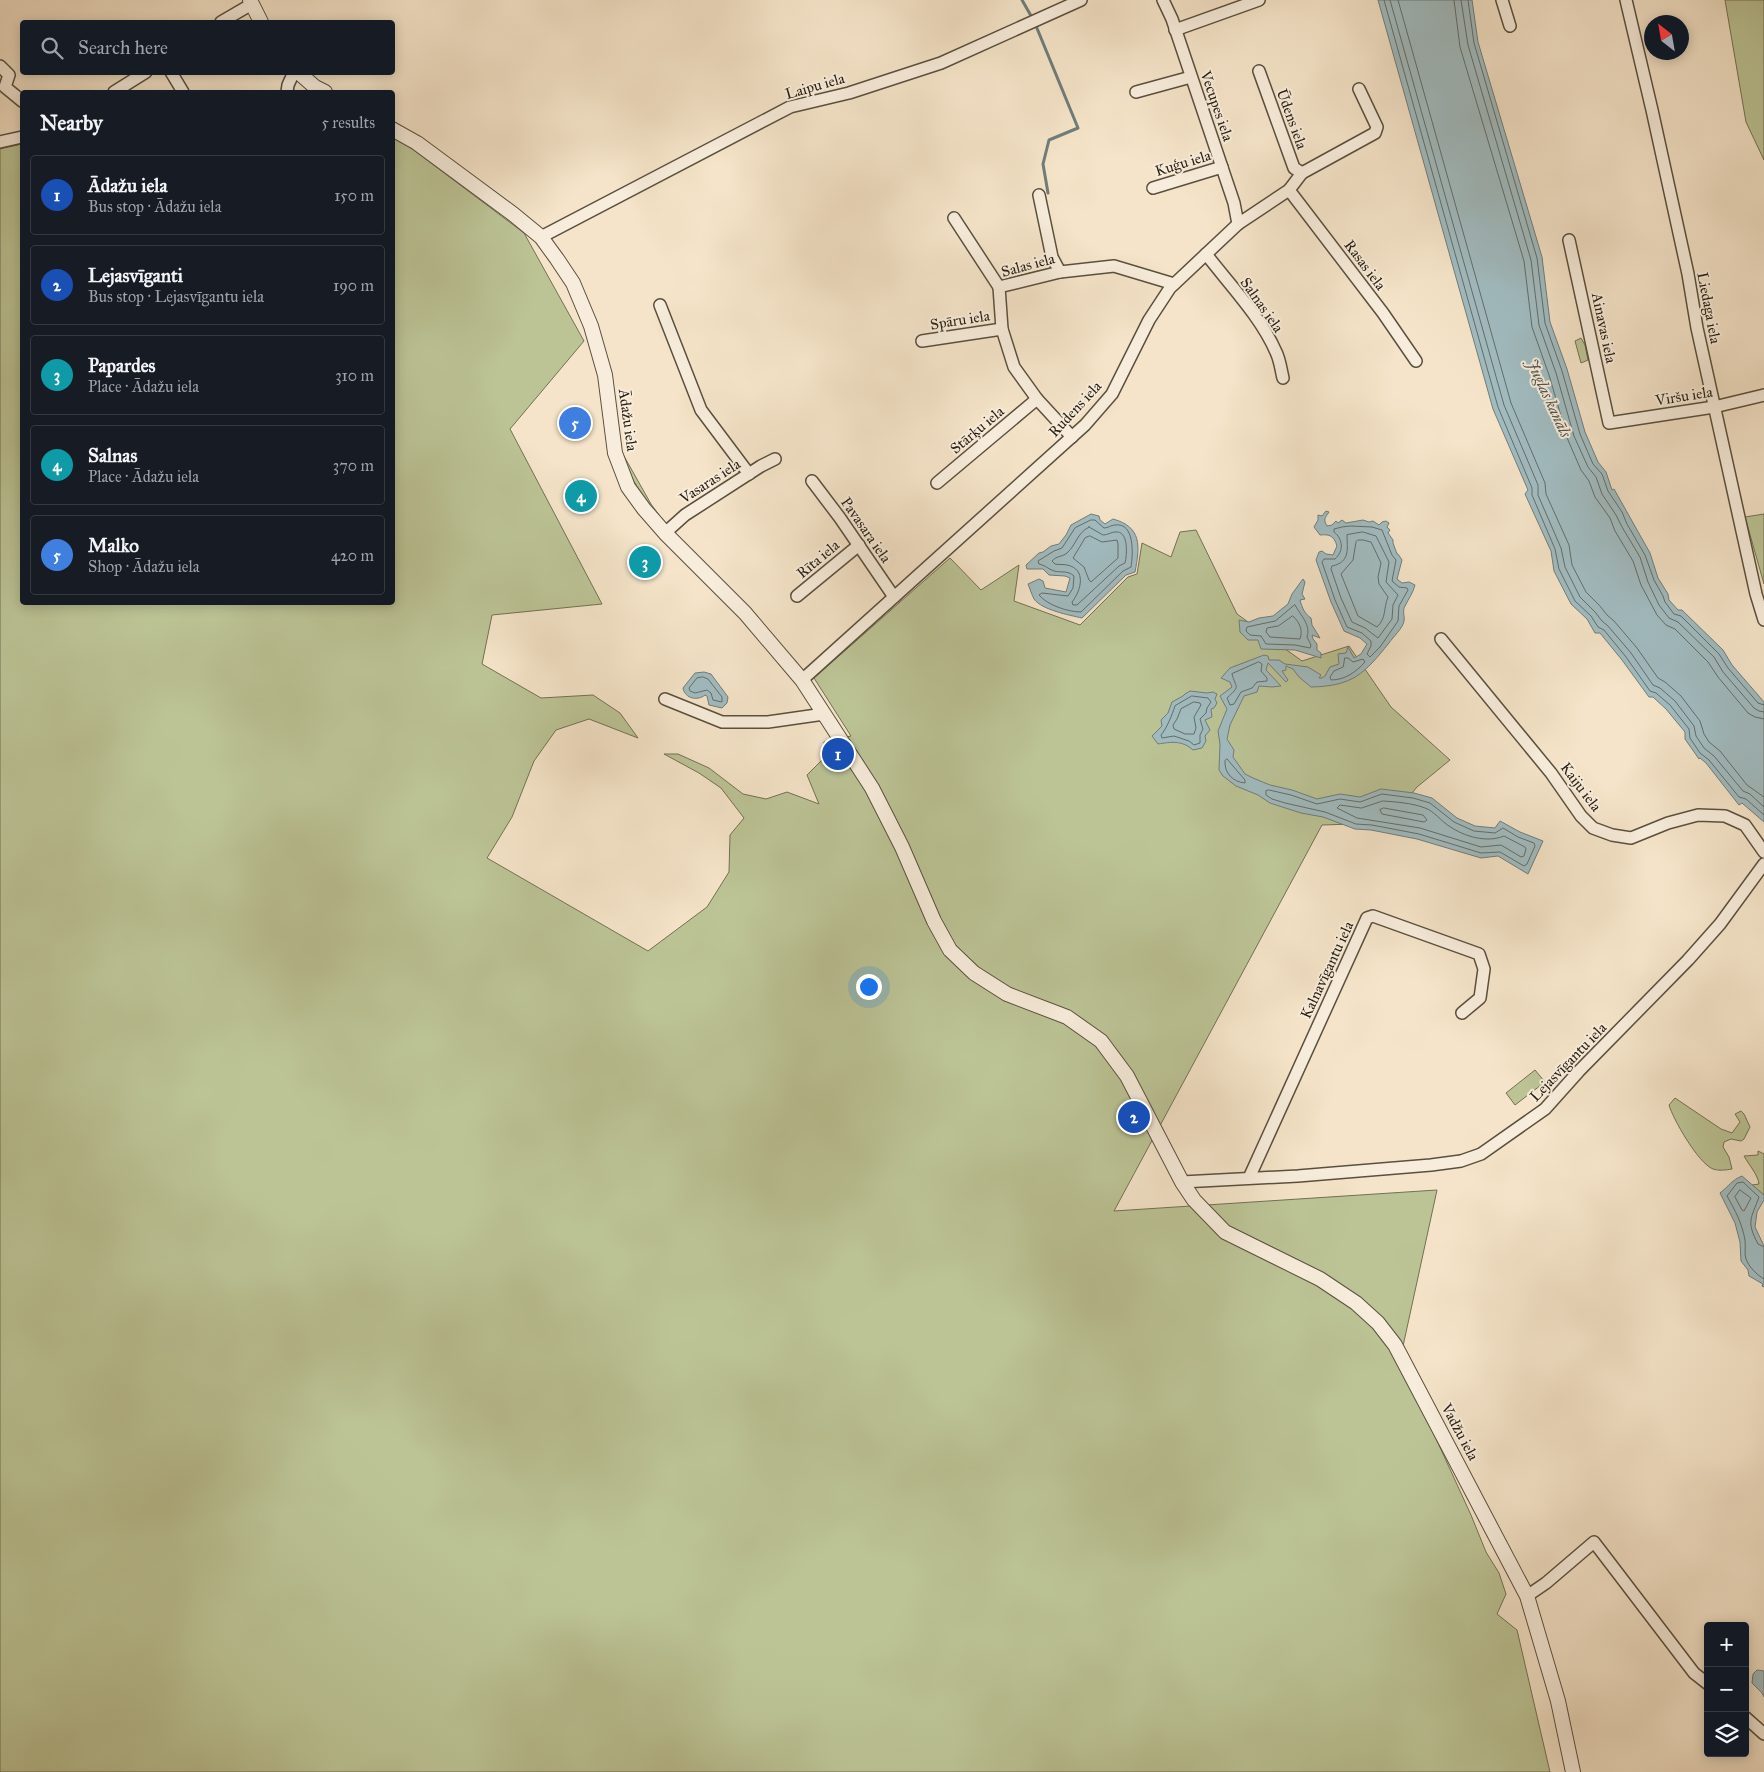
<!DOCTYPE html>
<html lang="en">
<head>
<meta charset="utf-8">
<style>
	body { margin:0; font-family:"IM FELL Great Primer",serif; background:#20242c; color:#f1f3f6 }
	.controls { position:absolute; right:15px; bottom:15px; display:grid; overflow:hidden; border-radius:5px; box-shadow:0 2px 12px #0003 }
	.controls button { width:45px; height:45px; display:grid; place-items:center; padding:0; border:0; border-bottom:1px solid #363941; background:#171b24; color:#f1f3f6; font:25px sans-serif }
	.compass { position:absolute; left:1644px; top:15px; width:45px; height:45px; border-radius:50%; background:#171b24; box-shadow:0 2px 12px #0003; rotate:329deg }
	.you { position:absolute; left:868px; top:986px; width:18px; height:18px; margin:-12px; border:4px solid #fff; border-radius:50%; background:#1a73e8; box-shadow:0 0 0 8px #1a73e833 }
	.badge { display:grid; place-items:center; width:32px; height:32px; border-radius:50%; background:#db2777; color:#fff; font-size:16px; font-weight:700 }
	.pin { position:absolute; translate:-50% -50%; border:2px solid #fff; box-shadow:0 1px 5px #0006 }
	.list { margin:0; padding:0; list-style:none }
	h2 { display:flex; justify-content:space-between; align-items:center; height:65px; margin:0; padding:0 20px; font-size:21px }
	h2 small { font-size:16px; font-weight:400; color:#9ea1a6 }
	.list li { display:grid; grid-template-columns:32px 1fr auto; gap:15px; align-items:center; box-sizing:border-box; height:80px; margin:0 10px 10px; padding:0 10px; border:1px solid #363941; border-radius:5px }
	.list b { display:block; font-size:19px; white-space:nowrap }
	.list p { margin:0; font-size:16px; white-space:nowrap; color:#9ea1a6 }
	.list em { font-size:16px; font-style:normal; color:#9ea1a6 }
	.icon { flex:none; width:28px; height:28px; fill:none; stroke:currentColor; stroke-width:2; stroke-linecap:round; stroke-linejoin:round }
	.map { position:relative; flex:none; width:1764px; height:1772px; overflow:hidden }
	.search { position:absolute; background:#171b24; box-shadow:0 2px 12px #0003; left:20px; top:20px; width:375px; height:55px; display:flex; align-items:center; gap:12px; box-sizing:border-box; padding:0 18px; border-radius:5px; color:#9ea1a6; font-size:19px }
	.panel { position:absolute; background:#171b24; box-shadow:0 2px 12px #0003; left:20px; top:90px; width:375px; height:515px; border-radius:5px }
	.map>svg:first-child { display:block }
	.green { fill:#bcc496; stroke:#727154 }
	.water { fill:#a1bcc1; stroke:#707d7b }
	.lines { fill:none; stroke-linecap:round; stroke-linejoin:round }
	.shore { stroke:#646d69; stroke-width:1 }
	.stream { stroke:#707d7b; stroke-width:3 }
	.minor-casing { stroke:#5a503f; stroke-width:14 }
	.tertiary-casing { stroke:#5a503f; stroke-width:16 }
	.minor { stroke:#f8eddc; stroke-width:11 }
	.tertiary { stroke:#f8eddc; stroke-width:14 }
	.labels { text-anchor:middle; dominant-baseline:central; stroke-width:4; stroke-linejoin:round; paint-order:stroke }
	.street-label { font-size:15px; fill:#271e11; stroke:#f8eddc }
	.water-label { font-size:16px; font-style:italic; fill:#52554f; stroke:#f8eddc }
</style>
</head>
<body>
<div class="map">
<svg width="1764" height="1772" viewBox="0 0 1764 1772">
	<rect width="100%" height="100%" fill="#f5e4c9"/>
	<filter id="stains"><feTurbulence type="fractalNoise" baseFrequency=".004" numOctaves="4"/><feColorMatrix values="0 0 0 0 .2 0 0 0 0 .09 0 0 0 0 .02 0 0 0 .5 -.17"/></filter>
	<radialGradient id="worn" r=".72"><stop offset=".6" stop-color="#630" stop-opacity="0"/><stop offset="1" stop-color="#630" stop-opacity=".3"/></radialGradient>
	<g class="green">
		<path d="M1725 0H1764V160L1746 122Z"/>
		<path d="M393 137 399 139 524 233 584 341 510 429 602 604 492 615 482 664 541 698 593 695 620 713 638 738 589 719 556 730 534 761 512 817 487 858 648 951 707 907 729 872 730 835 744 818 721 788 699 773 664 754H678L709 768 743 794 766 799 787 792 819 804 807 775 822 760 824 742 851 736 814 678 950 558 981 590 1019 565 1014 601 1080 625 1128 577 1137 574 1142 543 1171 557 1180 532 1196 530 1237 614 1302 661 1349 646 1391 707 1450 760 1417 787 1387 823 1322 825 1114 1211 1437 1190 1400 1360 1471 1515 1486 1552 1499 1573 1506 1594 1497 1614 1517 1630 1550 1772H0V149L22 144V602H392Z"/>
		<path d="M1581 338 1585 345 1588 360 1581 363 1575 341Z"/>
		<path d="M620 449 651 504 662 519 661 520C642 495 630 480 620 449Z"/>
		<path d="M1764 514V584L1745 517Z"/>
		<path d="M1535 1070 1545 1082 1515 1105 1506 1093Z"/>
		<path d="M1675 1098 1721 1129 1732 1133 1740 1122 1735 1114 1741 1111 1744 1114 1750 1127 1744 1139 1741 1141 1731 1139 1724 1142 1723 1147 1729 1157 1732 1169C1726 1170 1719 1171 1713 1169 1698 1163 1673 1119 1669 1105Z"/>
		<path d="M1758 1151 1764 1154V1195L1752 1185 1759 1184C1758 1175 1749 1165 1744 1156L1758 1155Z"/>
	</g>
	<g class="water">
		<path d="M1378 0H1472L1478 42 1542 257 1550 322 1567 369 1585 432 1598 462 1606 472 1612 490 1614 489 1650 553 1658 578 1668 594 1669 600 1678 610H1682L1723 650 1732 665 1764 702V822L1742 803 1739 805 1706 763 1700 758 1699 759 1685 739V732L1666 709 1653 697H1649L1622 660 1600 633H1595L1587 619 1571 604 1554 571 1551 551 1525 494 1528 490 1493 409Z"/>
		<path d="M1326 511 1329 512C1325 518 1323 519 1327 526L1332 525 1336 521 1338 523 1342 520 1346 523 1363 520 1369 522 1373 521 1379 525 1382 522 1386 521 1389 523 1387 527 1390 530 1388 533 1393 540V543L1397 554H1398L1402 560 1397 579 1402 583 1409 582 1415 585C1413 593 1409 598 1405 606 1402 611 1405 616 1404 621 1403 628 1393 637 1389 643 1364 674 1353 686 1311 687L1299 677 1293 669 1286 666V670L1282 671 1288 680 1286 682 1268 663 1266 670 1281 686 1272 687 1259 686 1257 692 1244 696 1230 725 1227 739 1234 750 1233 757 1245 774 1253 778 1270 785 1292 790 1317 799 1340 794 1360 797 1381 789 1414 793 1432 798 1457 818 1475 826 1495 828 1500 821 1520 832 1543 841 1528 874 1498 856 1481 858 1417 839 1371 830 1355 829 1323 817 1301 813 1270 803 1258 795 1236 786 1223 776 1219 770 1220 744 1218 731 1227 709 1220 696 1232 687 1230 682 1221 678 1230 668 1264 655 1268 656 1269 660H1279L1285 664 1308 667 1321 675 1319 678H1322L1325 676 1330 667 1339 664 1338 654 1346 653 1348 647 1354 658 1361 654 1367 644 1360 638 1344 631 1331 602 1316 560 1319 552 1322 551 1326 554 1333 555 1337 546C1334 536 1330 534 1320 535L1314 527 1318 520V515L1322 516Z"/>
		<path d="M1091 514 1099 516 1100 520 1105 524 1113 519C1142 527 1140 546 1135 572L1126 575 1082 618C1069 615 1042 610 1034 599 1032 595 1030 589 1028 584L1039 579 1043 581 1045 588 1066 592 1070 578 1065 576 1049 575 1043 569H1027L1026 565 1039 553 1043 552 1051 546 1059 544 1066 535 1071 525Z"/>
		<path d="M1303 579 1305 582 1302 594 1305 599 1300 600C1302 608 1305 614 1311 618L1312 625 1320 638 1312 635 1313 639 1317 644V650L1321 653V658L1295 650 1261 649 1258 640H1248L1240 632 1239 620 1249 622 1259 618 1273 616 1288 604 1292 594Z"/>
		<path d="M704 672 711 674 728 697 727 703 722 708 709 705 707 696 705 695C698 701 685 699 683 688L695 673Z"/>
		<path d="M1190 691 1207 693 1213 692 1217 694 1215 699 1217 703 1214 708 1211 709 1212 717 1205 720 1210 730 1205 736 1206 741 1202 748 1193 750C1182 740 1171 742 1158 744L1152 736 1162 726 1161 720 1168 713 1172 702 1183 696 1185 694Z"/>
		<path d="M1742 1176 1764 1195V1200L1757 1212 1755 1227 1764 1246V1287L1762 1286 1763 1284 1749 1276 1748 1270 1741 1261 1740 1242 1735 1223 1720 1193C1729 1186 1732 1180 1742 1176Z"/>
		<path d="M1757 1670 1764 1671V1697L1762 1693 1752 1683 1753 1674Z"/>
	</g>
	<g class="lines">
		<g class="shore">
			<path d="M1384 0 1498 407 1532 488V495L1555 549 1559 569 1575 601 1591 616 1598 627 1604 630 1626 657 1650 691 1656 693 1670 705 1689 729 1690 738 1700 753 1709 760 1739 797 1746 799 1764 815"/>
			<path d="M1390 0 1504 405 1538 485V495L1561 548 1565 567 1580 597 1595 612 1602 621 1608 626 1631 653 1653 685 1660 688 1675 701 1694 726 1696 736 1704 748 1714 756 1743 791 1750 794 1764 807"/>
			<path d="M1398 0 1511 403 1545 483 1546 494 1569 545 1572 565 1586 592 1600 606 1607 615 1614 621 1637 648 1658 678 1665 682 1681 696 1700 721 1704 734 1709 742 1720 751 1747 785 1764 797"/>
			<path d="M1454 0 1460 47 1524 261 1532 327 1549 375 1568 440 1581 470 1589 481 1595 497 1610 518 1615 531 1633 561 1641 585 1657 615 1666 625 1675 629 1708 662 1718 677 1748 713 1755 717 1764 719"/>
			<path d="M1461 0 1468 45 1531 260 1539 325 1556 373 1574 436 1588 467 1596 477 1602 494 1616 515 1622 527 1640 557 1648 582 1659 605 1669 618 1678 622 1714 657 1723 672 1754 708 1759 711 1764 712"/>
			<path d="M1468 0 1474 43 1537 258 1545 323 1562 371 1580 434 1593 464 1602 474 1608 491 1622 512 1627 524 1645 555 1654 580 1663 596 1665 602 1674 614 1681 616 1719 654 1728 668 1758 703 1764 705"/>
			<path d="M1091 520H1095L1104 528C1108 528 1111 525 1115 525 1135 522 1133 555 1131 567L1123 571 1081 612C1068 612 1047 605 1039 595L1042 593 1068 596 1073 588 1074 576C1067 570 1062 573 1054 571 1048 569 1045 565 1039 564L1038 561 1054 551 1062 548 1075 528Z"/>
			<path d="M1351 526 1372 527 1382 530 1392 555 1396 560 1392 581 1399 587 1407 588 1408 590 1399 606 1398 621 1380 647 1370 657 1367 654 1371 646V641L1362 633 1347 627 1335 600 1322 562 1324 559H1335C1344 551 1343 539 1334 532V529L1342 527Z"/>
			<path d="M1089 527 1103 535C1108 535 1111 532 1115 532 1129 530 1127 555 1125 563L1119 566 1077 605H1073L1072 602C1081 591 1087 569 1067 565 1063 564 1059 565 1055 564L1052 561C1056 556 1062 557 1067 553 1077 544 1076 534 1089 527Z"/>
			<path d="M1363 532 1376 536 1389 562 1386 582 1398 595 1393 605 1392 619 1378 638 1365 628 1352 622 1341 598 1331 569 1332 566C1351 562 1347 548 1347 535Z"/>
			<path d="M1090 536 1102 542 1117 540 1118 544V558L1091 582 1089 580 1084 567 1073 558 1085 538Z"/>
			<path d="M1358 540H1363L1371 542 1381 563 1378 577 1379 584 1388 597C1383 609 1387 617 1377 627L1358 616 1341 574 1353 560 1356 542Z"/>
			<path d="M1295 605C1301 616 1311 625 1307 637L1311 645 1310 648 1295 645 1266 644 1261 636 1250 635 1246 631 1247 627 1275 621Z"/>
			<path d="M1293 616C1300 623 1303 630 1300 639L1270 637 1266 632 1267 628 1278 626Z"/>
			<path d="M1345 658H1348L1353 662 1363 659 1365 662C1356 672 1345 680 1331 680L1330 677 1334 671 1343 667Z"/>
			<path d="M1259 662 1262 664 1261 671 1267 678V681L1257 682 1252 688 1241 692 1234 704 1230 705 1227 698C1241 685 1236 689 1232 674Z"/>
			<path d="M703 677 708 679 722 697V702L713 700 711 693 707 690 695 693 690 691 689 688 697 678Z"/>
			<path d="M1192 696 1208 698 1211 702 1207 708 1206 713 1200 719 1203 729 1200 735V743L1194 745 1189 741 1174 736 1162 738 1161 735C1167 728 1172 715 1175 706Z"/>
			<path d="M1194 702 1200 703 1201 705 1194 717 1196 728 1194 734H1185L1174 729 1173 725 1177 719 1181 709Z"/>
			<path d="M1227 759 1245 780V783C1233 782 1224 773 1225 761Z"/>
			<path d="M1269 790 1291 795 1317 804 1340 799 1360 802 1382 794 1413 798 1430 803 1454 822 1474 831 1495 833 1503 828 1518 837 1534 843 1535 846 1527 864 1524 866 1500 852 1481 853 1419 834 1372 825 1356 824 1325 812 1285 803 1272 799 1266 795V791Z"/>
			<path d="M1383 801C1397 802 1412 803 1425 808 1434 811 1441 821 1449 826 1465 837 1487 843 1504 836L1525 847 1526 849 1524 856 1521 857 1501 845 1481 847 1420 828 1357 818 1337 808 1340 805 1361 808Z"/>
			<path d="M1384 808 1423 815 1427 820 1424 822 1382 814 1380 810Z"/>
			<path d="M1740 1190 1751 1198 1744 1211 1742 1210 1735 1197Z"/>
			<path d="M1764 1247 1758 1244C1746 1221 1751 1219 1759 1197L1743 1182 1737 1183 1727 1196C1735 1210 1742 1223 1745 1240 1746 1246 1744 1254 1746 1259 1749 1267 1757 1275 1764 1279"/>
		</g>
		<path class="stream" d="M1022 0 1034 21 1078 128 1049 140 1043 164 1048 193"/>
		<defs>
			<g id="minor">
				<path d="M1163 0 1172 19 1234 203 1238 224"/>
				<path d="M1502 0 1510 26"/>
				<path d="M1626 0 1652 110 1688 274 1697 328 1756 594 1764 620"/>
				<path d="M221 22 252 4"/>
				<path d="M1175 30 1259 0"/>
				<path d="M0 66 9 75 5 87 22 101"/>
				<path d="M1259 71 1294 168 1302 173"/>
				<path d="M171 72 183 92"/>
				<path d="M114 92 146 72"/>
				<path d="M287 92 288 85 294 72"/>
				<path d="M1136 92 1191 77"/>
				<path d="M0 142 22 137"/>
				<path d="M1153 188 1222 167"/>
				<path d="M1289 190 1383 313 1416 361"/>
				<path d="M1039 195 1052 257 1060 272"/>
				<path d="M954 218 999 287"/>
				<path d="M541 237 790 107 849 93 941 63 1081 0"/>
				<path d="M1569 240 1609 423 1714 407 1764 395"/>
				<path d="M1206 254C1229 284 1261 317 1276 352 1280 360 1281 370 1283 378"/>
				<path d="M660 305 701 410 749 474"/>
				<path d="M922 341 1002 329"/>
				<path d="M1072 437 1037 399 1014 367 1002 329 999 287 1060 272 1114 266 1174 284"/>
				<path d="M812 481 840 518 894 597"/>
				<path d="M937 483 1037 399"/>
				<path d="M665 533 685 515 761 466 775 459"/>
				<path d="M797 596 859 545"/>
				<path d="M1441 639 1551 773 1581 816 1593 828 1612 835 1631 838 1668 823 1698 815 1725 816 1745 825 1764 852"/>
				<path d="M802 680 1085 425 1112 394 1149 320 1170 288 1238 224 1289 190 1302 173 1375 133 1377 127 1359 89"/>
				<path d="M665 699 722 722H768L824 714"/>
				<path d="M1249 1178 1367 918 1373 916 1479 954 1484 969 1480 998 1462 1013"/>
				<path d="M1182 1182 1298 1176 1431 1165 1461 1161 1481 1154 1545 1109 1579 1071 1688 960 1720 924 1764 864"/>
				<path d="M1527 1596 1546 1583 1594 1542 1694 1673 1708 1684"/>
				<path d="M1745 1717 1764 1734"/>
			</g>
			<g id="tertiary">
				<path d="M250 0 261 22"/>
				<path d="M298 72 315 87 325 92"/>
				<path d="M392 129 417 143 513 214 541 237 557 259 573 283 591 326 605 375 615 453 628 487 644 509 665 533 745 613 802 680 872 788 902 847 934 921 950 950 974 973 1007 994 1067 1017 1101 1041 1127 1076 1182 1182 1194 1200 1225 1232 1320 1279 1356 1303 1378 1323 1395 1345 1527 1596 1558 1701 1573 1772"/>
			</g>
		</defs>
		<use href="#minor" class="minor-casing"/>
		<use href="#tertiary" class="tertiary-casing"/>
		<use href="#minor" class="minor"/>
		<use href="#tertiary" class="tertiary"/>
	</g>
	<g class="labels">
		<g class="street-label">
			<text transform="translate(815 86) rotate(-16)">Laipu iela</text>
			<text transform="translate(1217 106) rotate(71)">Vecupes iela</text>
			<text transform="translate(1292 119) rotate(70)">Ūdens iela</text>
			<text transform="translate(1183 163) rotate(-17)">Kuģu iela</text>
			<text transform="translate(1028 265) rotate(-15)">Salas iela</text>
			<text transform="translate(1365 265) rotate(53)">Rasas iela</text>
			<text transform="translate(1262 305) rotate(55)">Salnas iela</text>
			<text transform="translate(1709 308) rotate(79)">Liedaga iela</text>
			<text transform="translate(960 320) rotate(-9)">Spāru iela</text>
			<text transform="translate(1604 328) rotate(78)">Ainavas iela</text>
			<text transform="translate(1684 396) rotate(-9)">Viršu iela</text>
			<text transform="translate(1075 409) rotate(-47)">Rudens iela</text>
			<text transform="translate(628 420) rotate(82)">Ādažu iela</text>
			<text transform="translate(977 430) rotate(-40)">Stārķu iela</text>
			<text transform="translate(710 481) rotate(-33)">Vasaras iela</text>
			<text transform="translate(866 530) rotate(55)">Pavasara iela</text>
			<text transform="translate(818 559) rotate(-40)">Rīta iela</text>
			<text transform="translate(1581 787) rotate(53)">Kaiju iela</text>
			<text transform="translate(1327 970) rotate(-65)">Kalnavīgantu iela</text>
			<text transform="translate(1568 1062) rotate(-46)">Lejasvīgantu iela</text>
			<text transform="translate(1460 1432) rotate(62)">Vadžu iela</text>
		</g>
		<g class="water-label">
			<text transform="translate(1549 398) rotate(65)">Juglas kanāls</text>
		</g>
	</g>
	<rect width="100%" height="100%" filter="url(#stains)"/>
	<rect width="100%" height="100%" fill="url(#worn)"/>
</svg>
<div class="controls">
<button>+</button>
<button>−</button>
<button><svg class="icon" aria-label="layers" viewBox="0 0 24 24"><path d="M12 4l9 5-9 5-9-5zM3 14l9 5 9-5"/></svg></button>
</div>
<svg class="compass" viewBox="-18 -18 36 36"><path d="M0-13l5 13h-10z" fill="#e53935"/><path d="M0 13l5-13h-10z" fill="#9ea1a6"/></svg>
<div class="you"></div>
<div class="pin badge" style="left:838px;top:754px;background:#1a4fb4">1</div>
<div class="pin badge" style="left:1134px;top:1117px;background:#1a4fb4">2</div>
<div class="pin badge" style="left:645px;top:562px;background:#0f9aa8">3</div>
<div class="pin badge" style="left:581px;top:496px;background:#0f9aa8">4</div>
<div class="pin badge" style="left:575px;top:423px;background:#3f7fe0">5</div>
<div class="search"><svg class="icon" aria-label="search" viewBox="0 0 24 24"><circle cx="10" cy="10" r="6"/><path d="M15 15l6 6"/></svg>Search here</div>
<section class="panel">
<h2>Nearby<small>5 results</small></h2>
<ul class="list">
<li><span class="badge" style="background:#1a4fb4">1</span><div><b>Ādažu iela</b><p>Bus stop · Ādažu iela</p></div><em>150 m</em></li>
<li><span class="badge" style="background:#1a4fb4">2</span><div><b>Lejasvīganti</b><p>Bus stop · Lejasvīgantu iela</p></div><em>190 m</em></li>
<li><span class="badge" style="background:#0f9aa8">3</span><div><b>Papardes</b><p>Place · Ādažu iela</p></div><em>310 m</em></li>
<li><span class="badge" style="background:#0f9aa8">4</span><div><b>Salnas</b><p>Place · Ādažu iela</p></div><em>370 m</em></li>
<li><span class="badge" style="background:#3f7fe0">5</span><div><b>Malko</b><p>Shop · Ādažu iela</p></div><em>420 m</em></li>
</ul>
</section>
</div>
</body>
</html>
